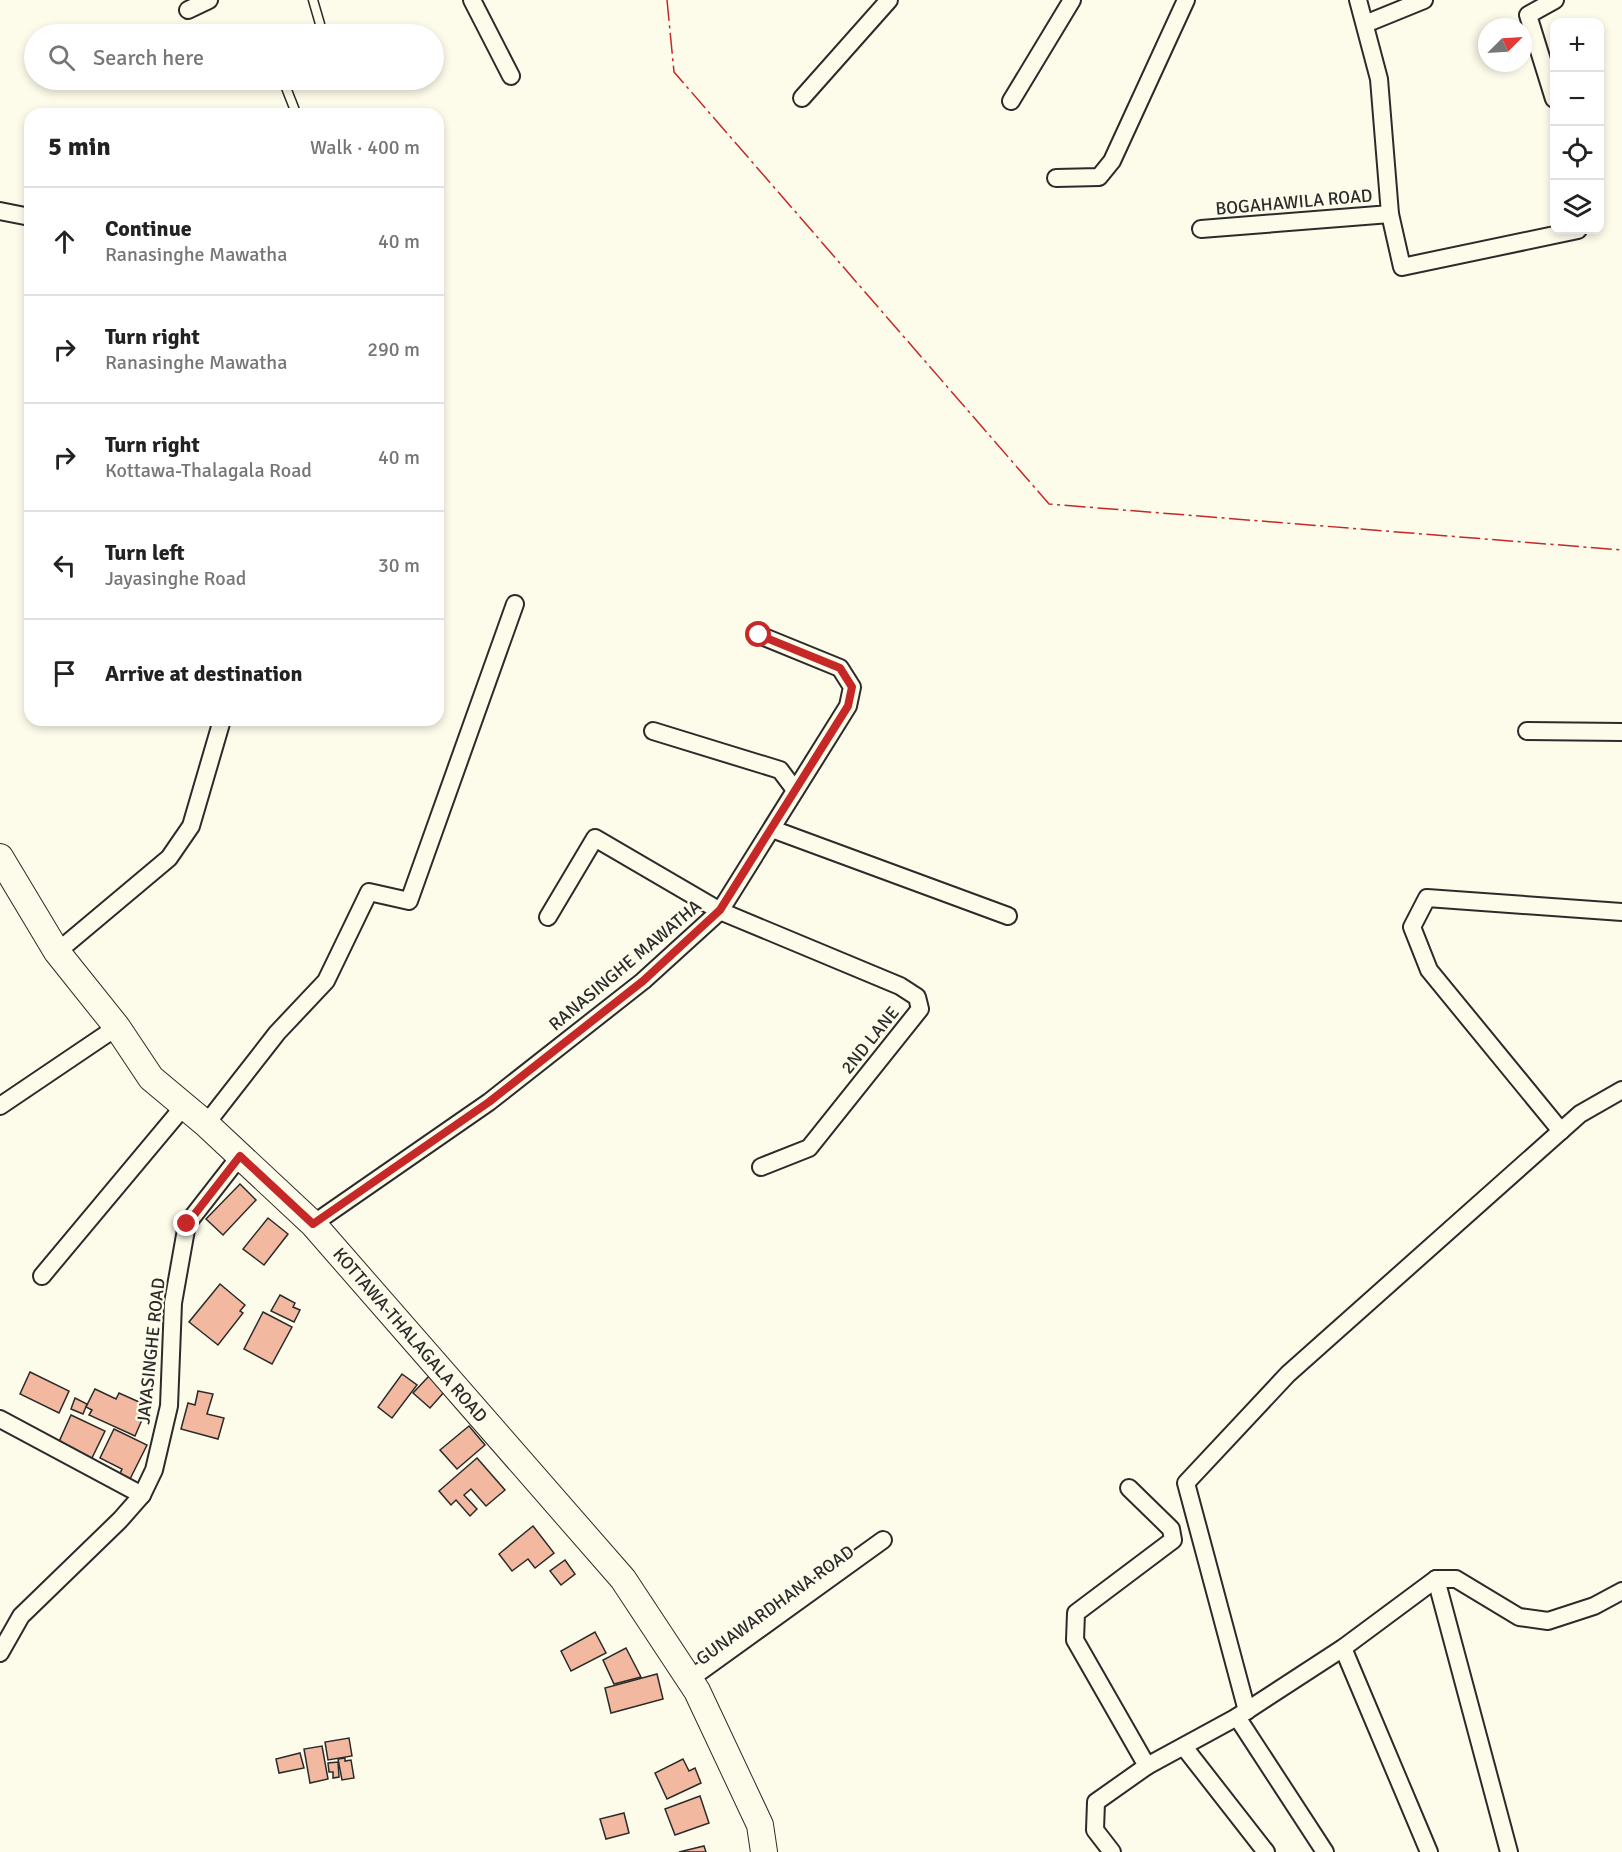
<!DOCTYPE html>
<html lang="en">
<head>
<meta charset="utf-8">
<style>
	body { margin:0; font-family:Signika,sans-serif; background:#f6f6f6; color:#222 }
	.controls { position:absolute; right:18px; top:18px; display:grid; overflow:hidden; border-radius:12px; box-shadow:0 3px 9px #0003 }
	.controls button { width:54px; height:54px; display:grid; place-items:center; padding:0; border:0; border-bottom:2px solid #e0e0e0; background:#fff; color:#222; font:30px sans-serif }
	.compass { position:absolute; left:1478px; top:18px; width:54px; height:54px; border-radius:50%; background:#fff; box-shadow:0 3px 9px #0003; rotate:66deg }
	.stop { position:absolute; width:18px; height:18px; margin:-14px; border:4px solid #c62828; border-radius:50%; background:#fff }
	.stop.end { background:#c62828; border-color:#fff; box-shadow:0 2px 6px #0008 }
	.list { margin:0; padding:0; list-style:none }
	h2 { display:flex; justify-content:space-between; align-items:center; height:78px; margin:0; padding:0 24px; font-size:26px }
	h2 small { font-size:20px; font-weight:400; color:#767676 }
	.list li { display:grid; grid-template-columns:39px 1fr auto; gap:18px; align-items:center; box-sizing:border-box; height:108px; padding:0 24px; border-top:2px solid #e0e0e0 }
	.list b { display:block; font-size:22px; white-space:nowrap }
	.list p { margin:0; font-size:20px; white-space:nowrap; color:#767676 }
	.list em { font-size:20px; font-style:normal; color:#767676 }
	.icon { flex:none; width:33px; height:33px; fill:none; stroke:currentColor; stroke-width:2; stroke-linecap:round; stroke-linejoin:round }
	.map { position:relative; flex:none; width:1622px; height:1852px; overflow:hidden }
	.search { position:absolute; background:#fff; box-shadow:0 3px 9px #0003; left:24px; top:24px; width:420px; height:66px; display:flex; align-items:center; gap:15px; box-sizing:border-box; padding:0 21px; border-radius:33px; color:#767676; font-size:22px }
	.panel { position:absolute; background:#fff; box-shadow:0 3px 9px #0003; left:24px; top:108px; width:420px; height:618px; border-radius:18px }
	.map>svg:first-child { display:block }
	.building { fill:#f2b8a0; stroke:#2b2b2b; stroke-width:1.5 }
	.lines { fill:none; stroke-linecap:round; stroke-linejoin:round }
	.lane-casing { stroke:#2b2b2b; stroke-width:11 }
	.street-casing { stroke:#2b2b2b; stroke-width:20 }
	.primary-casing { stroke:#2b2b2b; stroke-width:28 }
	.lane { stroke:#fdfbea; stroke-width:8 }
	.street { stroke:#fdfbea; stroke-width:16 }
	.primary { stroke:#fdfbea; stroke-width:26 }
	.power { stroke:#c62828; stroke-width:1.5; stroke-dasharray:21 4.5 3 4.5; stroke-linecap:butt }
	.route { stroke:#c62828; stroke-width:8 }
	.labels { text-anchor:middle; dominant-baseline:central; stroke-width:4.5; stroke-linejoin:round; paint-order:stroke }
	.street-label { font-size:18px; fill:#2b2b2b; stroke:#fdfbea }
</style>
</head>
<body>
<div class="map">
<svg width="1622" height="1852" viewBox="0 0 1622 1852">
	<rect width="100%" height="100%" fill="#fdfbea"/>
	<g class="building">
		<path d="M240 1184 256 1200 223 1235 206 1219Z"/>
		<path d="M268 1218 288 1234 264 1265 243 1249Z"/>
		<path d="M220 1284 245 1305 240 1311 243 1313 218 1345 189 1322Z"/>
		<path d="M280 1295 295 1303 293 1307 300 1310 294 1322 271 1311Z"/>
		<path d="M263 1312 292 1327 272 1364 244 1349Z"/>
		<path d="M30 1372 69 1391 59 1413 20 1394Z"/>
		<path d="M402 1374 417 1385 392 1418 378 1407Z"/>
		<path d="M429 1376 445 1391 430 1408 413 1393Z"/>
		<path d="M95 1389 116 1399 119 1393 148 1406 135 1436 89 1415 92 1410 86 1407Z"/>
		<path d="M198 1391 213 1394 207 1414 224 1418 218 1439 181 1429 188 1403 195 1405Z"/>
		<path d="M75 1398 87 1404 83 1414 71 1409Z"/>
		<path d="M71 1415 105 1431 91 1460 58 1444Z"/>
		<path d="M469 1426 485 1445 457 1469 440 1450Z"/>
		<path d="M114 1429 147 1445 129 1481 119 1476 122 1469 100 1458Z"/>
		<path d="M477 1458 505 1490 486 1506 471 1489 464 1495 477 1509 470 1516 456 1500 451 1505 439 1491Z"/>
		<path d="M533 1526 554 1553 535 1568 528 1559 512 1571 499 1554Z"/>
		<path d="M565 1560 575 1574 561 1585 550 1571Z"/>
		<path d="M595 1632 606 1653 571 1671 561 1651Z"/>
		<path d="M626 1648 641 1677 614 1684 603 1660Z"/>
		<path d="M657 1674 663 1699 611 1713 605 1688Z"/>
		<path d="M349 1738 352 1756 328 1760 325 1742Z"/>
		<path d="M322 1746 328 1779 310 1783 304 1749Z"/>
		<path d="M300 1753 304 1768 279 1773 276 1759Z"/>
		<path d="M345 1758V1761L351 1760 354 1778 342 1780 338 1759Z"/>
		<path d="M683 1759 689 1771 695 1768 701 1783 667 1799 655 1773Z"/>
		<path d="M338 1762 339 1777 333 1778V1772H329L328 1763Z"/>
		<path d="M700 1796 709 1823 675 1835 665 1809Z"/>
		<path d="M624 1813 629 1833 606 1839 600 1819Z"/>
		<path d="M704 1846 706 1852H679Z"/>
	</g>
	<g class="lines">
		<defs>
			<g id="lane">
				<path d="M312 34 317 32 320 24 313 0"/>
				<path d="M283 80 296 113"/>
			</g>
			<g id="street">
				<path d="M472 0 511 76"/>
				<path d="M188 10 209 0"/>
				<path d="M1365 24 1424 0"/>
				<path d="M802 98 889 0"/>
				<path d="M1554 99 1528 15 1555 0"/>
				<path d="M1011 101 1072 0"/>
				<path d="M1056 178 1099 177 1112 161 1186 0"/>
				<path d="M0 211 30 217"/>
				<path d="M1390 214 1402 267 1578 230"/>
				<path d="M1201 229 1390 214 1379 79 1358 0"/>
				<path d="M653 731 780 770 795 790"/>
				<path d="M1527 731 1622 732"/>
				<path d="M772 829 1008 916"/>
				<path d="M548 917 595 838 720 911 900 986 917 997 920 1009 809 1148 761 1167"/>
				<path d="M57 952 169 858 191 826 222 720"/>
				<path d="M0 1106 117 1027"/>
				<path d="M206 1124 277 1033 326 981 369 892 409 901 515 604"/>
				<path d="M1561 1131 1429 970 1412 927 1427 898 1622 912"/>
				<path d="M313 1224 489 1102 643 981 720 911 848 706 852 687 840 668 759 635"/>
				<path d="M42 1276 184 1106"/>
				<path d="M0 1419 142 1495"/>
				<path d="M1129 1488 1171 1529 1173 1540 1076 1613 1075 1640 1147 1766"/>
				<path d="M1436 1579 1509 1852"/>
				<path d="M1343 1648 1429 1852"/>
				<path d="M0 1653 21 1616 120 1520 142 1495 154 1470 169 1406 173 1303 187 1224 240 1156"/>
				<path d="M690 1679 883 1540"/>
				<path d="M1247 1711 1186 1483 1288 1374 1580 1114 1622 1090"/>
				<path d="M1237 1717 1325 1852"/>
				<path d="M1184 1747 1266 1852"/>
				<path d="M1112 1852 1095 1830 1096 1802 1147 1766 1237 1717 1343 1648 1436 1579H1456L1519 1617 1548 1621 1594 1606 1622 1591"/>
			</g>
			<path id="primary" d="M0 857 57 952 117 1027 151 1078 206 1124 313 1224 623 1579 697 1691 760 1825 764 1852"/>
		</defs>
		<use href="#lane" class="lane-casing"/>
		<use href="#street" class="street-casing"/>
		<use href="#primary" class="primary-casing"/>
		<use href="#lane" class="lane"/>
		<use href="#street" class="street"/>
		<use href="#primary" class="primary"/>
		<path class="power" d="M667 0 674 72 1049 504 1622 550"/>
	</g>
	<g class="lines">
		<path class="route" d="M187 1224 240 1156 313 1224 489 1102 643 981 720 910 848 706 852 687 840 668 759 635"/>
	</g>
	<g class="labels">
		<g class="street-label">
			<text transform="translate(1294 202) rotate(-5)">BOGAHAWILA ROAD</text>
			<text transform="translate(625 965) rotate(-40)">RANASINGHE MAWATHA</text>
			<text transform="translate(870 1040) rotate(-51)">2ND LANE</text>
			<text transform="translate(410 1335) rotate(49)">KOTTAWA-THALAGALA ROAD</text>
			<text transform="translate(151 1351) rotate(-84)">JAYASINGHE ROAD</text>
			<text transform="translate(775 1605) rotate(-36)">GUNAWARDHANA ROAD</text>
		</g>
	</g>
</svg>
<div class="controls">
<button>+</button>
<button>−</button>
<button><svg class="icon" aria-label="locate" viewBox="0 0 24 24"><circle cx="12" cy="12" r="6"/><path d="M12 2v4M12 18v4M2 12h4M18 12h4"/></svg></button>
<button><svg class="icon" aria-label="layers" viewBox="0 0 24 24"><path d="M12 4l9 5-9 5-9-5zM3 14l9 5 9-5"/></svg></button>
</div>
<svg class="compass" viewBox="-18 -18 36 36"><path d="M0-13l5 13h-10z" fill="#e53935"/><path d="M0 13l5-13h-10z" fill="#767676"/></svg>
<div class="stop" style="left:759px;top:635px"></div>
<div class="stop end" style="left:187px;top:1224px"></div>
<div class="search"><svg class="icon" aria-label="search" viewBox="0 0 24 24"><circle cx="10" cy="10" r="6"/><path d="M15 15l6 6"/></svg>Search here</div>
<section class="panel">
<h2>5 min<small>Walk · 400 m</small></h2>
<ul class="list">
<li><svg class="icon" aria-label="ahead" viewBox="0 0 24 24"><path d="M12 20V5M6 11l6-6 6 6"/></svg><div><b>Continue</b><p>Ranasinghe Mawatha</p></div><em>40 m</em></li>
<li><svg class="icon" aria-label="right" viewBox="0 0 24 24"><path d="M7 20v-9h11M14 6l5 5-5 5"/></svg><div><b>Turn right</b><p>Ranasinghe Mawatha</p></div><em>290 m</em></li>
<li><svg class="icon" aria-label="right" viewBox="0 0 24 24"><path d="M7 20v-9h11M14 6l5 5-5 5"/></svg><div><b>Turn right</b><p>Kottawa-Thalagala Road</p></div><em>40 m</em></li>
<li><svg class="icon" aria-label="left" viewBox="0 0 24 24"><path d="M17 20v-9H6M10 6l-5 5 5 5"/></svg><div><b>Turn left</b><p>Jayasinghe Road</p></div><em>30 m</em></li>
<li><svg class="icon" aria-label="arrive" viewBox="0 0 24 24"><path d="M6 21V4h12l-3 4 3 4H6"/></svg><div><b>Arrive at destination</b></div></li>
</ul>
</section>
</div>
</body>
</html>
